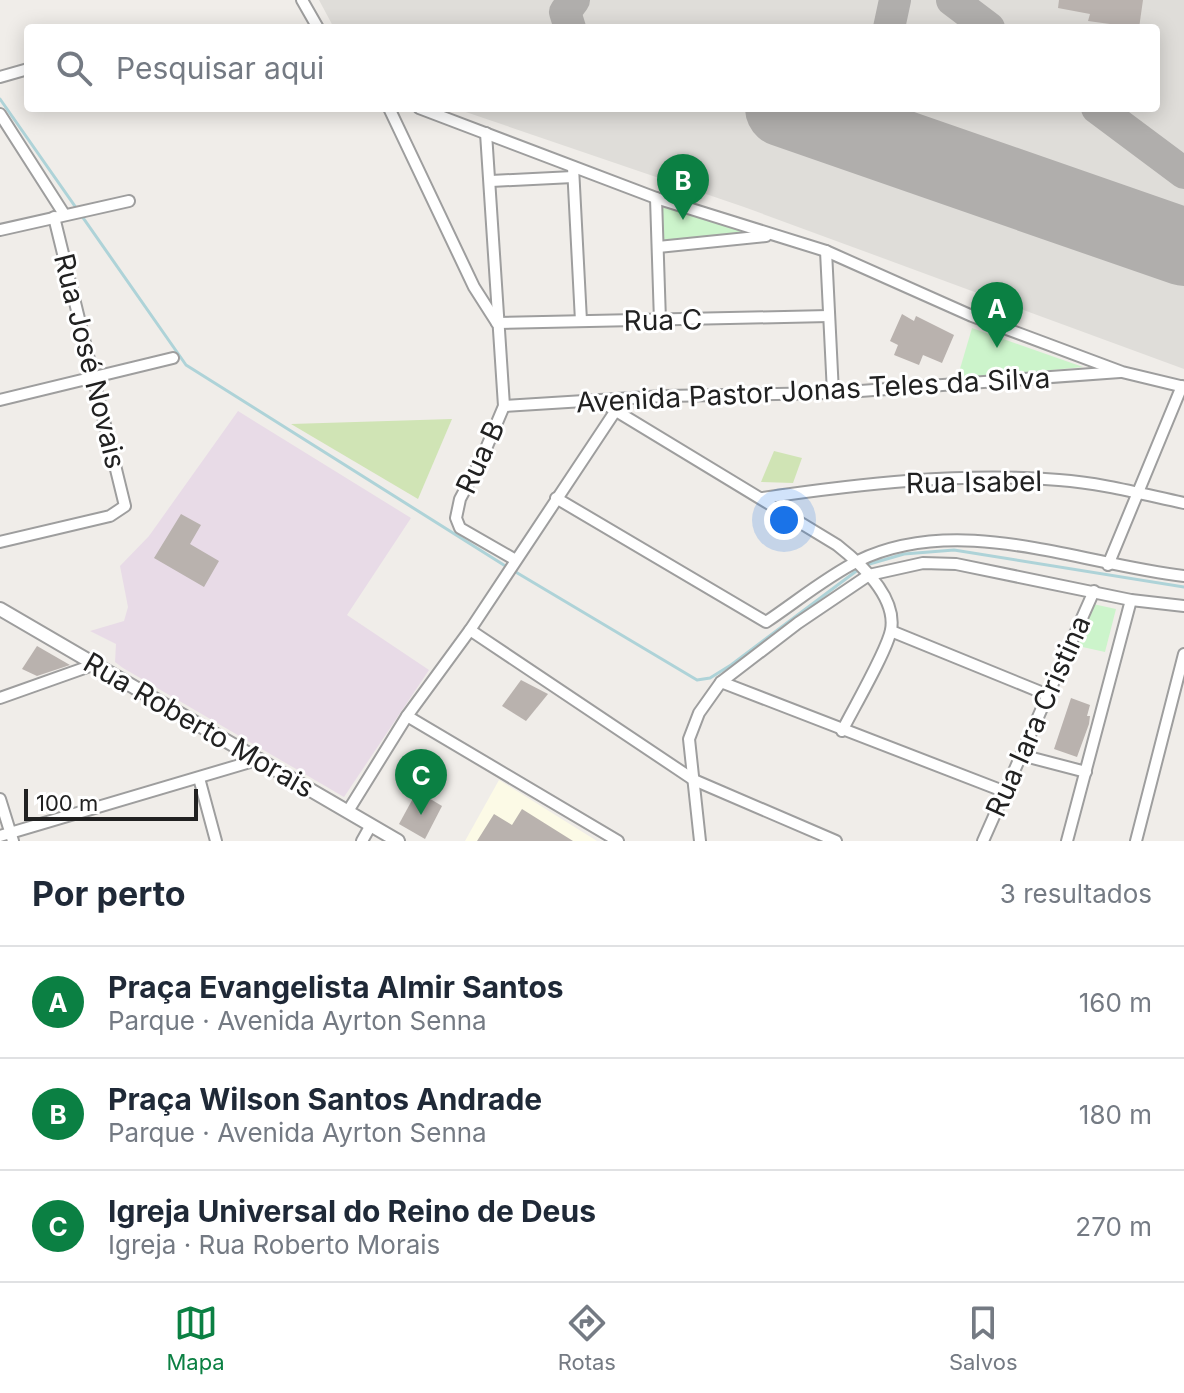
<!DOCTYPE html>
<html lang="pt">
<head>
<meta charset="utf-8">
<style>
	body { margin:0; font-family:Inter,sans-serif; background:#f2f2f3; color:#1f2937 }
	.scale { position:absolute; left:24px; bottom:20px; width:174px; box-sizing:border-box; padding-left:8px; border:4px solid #212121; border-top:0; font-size:22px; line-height:28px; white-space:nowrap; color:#212121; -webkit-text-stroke:6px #fff; paint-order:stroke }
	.you { position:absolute; left:784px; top:520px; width:28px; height:28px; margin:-20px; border:6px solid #fff; border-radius:50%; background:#1a73e8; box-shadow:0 0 0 12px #1a73e833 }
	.badge { display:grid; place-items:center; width:52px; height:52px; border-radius:50%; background:#0b8043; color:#fff; font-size:26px; font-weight:700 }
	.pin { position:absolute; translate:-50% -66px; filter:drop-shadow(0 2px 4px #0008) }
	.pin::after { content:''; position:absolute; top:42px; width:28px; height:24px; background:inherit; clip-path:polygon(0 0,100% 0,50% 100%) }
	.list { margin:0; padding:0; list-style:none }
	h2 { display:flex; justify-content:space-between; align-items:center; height:104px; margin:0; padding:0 32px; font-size:34px }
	h2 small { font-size:26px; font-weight:400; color:#747a83 }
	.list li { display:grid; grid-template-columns:52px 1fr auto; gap:24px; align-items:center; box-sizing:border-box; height:112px; padding:0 32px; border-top:2px solid #e0e1e3 }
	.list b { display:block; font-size:30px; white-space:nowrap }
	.list p { margin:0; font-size:26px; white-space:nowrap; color:#747a83 }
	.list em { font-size:26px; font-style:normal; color:#747a83 }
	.icon { flex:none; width:44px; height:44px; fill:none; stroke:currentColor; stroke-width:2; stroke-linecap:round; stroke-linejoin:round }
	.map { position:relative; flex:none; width:1184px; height:841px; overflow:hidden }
	.search { position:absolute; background:#fff; box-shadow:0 4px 20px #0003; left:24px; right:24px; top:24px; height:88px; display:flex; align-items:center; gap:20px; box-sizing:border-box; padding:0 28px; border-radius:8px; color:#747a83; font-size:30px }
	.sheet { height:440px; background:#fff }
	nav { display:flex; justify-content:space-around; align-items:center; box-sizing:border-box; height:112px; border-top:2px solid #e0e1e3; background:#fff; font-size:22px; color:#747a83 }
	nav a { display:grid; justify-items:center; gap:4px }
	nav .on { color:#0b8043 }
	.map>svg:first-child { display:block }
	.industrial { fill:#e8dbe7 }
	.education { fill:#fcfae6 }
	.airport { fill:#dfddd9 }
	.grass { fill:#d0e4b5 }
	.park { fill:#ccf4cb }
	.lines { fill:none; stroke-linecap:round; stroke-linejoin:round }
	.stream { stroke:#aed3d8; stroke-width:3 }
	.taxiway { stroke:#b0aeac; stroke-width:32 }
	.runway { stroke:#b0aeac; stroke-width:78 }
	.building { fill:#b9b2ae }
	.minor-casing { stroke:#9e9e9e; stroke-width:14 }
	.tertiary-casing { stroke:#9e9e9e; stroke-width:16 }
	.minor { stroke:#fff; stroke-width:10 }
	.tertiary { stroke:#fff; stroke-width:12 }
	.labels { text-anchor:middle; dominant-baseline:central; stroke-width:6; stroke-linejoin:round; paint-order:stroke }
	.street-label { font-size:28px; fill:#212121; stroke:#fff }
</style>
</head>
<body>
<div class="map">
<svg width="1184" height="841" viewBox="0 0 1184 841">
	<rect width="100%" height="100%" fill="#f0ede9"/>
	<path class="industrial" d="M238 411 411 518 347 615 429 670 344 797 123 668 115 662 116 644 90 631 124 621 128 607 120 566 149 536Z"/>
	<path class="education" d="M499 780 597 841H465Z"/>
	<path class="airport" d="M319 0H1184V369L744 207 454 108H1156V28H334Z"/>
	<g class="grass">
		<path d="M452 419 418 499 291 424Z"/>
		<path d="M774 451 802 458 793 483 761 482Z"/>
	</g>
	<g class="park">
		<path d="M662 207 748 232 663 240Z"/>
		<path d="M972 328 1083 367 957 379Z"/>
		<path d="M1093 604 1116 609 1105 652 1078 646Z"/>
	</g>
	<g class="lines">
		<g class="stream">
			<path d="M0 99 186 365 507 567"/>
			<path d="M866 565 904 554 954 550 1184 587"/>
			<path d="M514 571 697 680 710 678 731 665 859 569"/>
		</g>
		<g class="taxiway">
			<path d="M952 0 989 28"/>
			<path d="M570 28 565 12 574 0"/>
			<path d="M889 28 895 0"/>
			<path d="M1097 108 1184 173"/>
			<path d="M865 136 871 108"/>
		</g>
		<path class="runway" d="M784 108 1184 247"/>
	</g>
	<g class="building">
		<path d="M1059 0H1143L1139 28 1088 21 1090 14 1058 8Z"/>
		<path d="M902 314 914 321 916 316 954 335 942 363 923 355 919 365 894 355 898 345 890 341Z"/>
		<path d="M181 514 201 525 190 544 219 561 204 587 154 558Z"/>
		<path d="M37 646 70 665 37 676 22 669Z"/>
		<path d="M521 680 548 694 526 721 502 706Z"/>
		<path d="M1071 698 1090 705 1087 716H1090L1089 724 1077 757 1054 749Z"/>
		<path d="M417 791 442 806 425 839 399 824Z"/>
		<path d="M522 809 573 841H477L494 814 512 825Z"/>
	</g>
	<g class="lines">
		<defs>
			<g id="minor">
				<path d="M302 0 318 28"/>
				<path d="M0 77 28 69"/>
				<path d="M389 108 474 287 497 323"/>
				<path d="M419 108 656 198 826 251 972 316 1122 372 1184 387"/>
				<path d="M0 114 64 214"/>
				<path d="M486 133 504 406 482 458 460 499 456 518 460 528 514 559"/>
				<path d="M573 167 581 321"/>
				<path d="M491 181 573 177"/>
				<path d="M656 198 660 321"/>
				<path d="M0 230 129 201"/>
				<path d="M658 247 766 236"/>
				<path d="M826 251 833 393"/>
				<path d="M497 323 829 316"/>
				<path d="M0 400 173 358"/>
				<path d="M598 400 837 545C860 563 897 597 891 630 887 651 853 709 842 731"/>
				<path d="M504 406 664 396 833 393 1120 372"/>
				<path d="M556 498 766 622C796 602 826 577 858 561 959 512 1080 564 1184 576"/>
				<path d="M762 498C859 484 960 472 1059 480 1102 483 1142 494 1184 503"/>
				<path d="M0 542 110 516 125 506 54 217"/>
				<path d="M1108 565 1182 386"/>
				<path d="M470 630 694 780 836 841"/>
				<path d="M891 631 1048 695"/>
				<path d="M721 682 1003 791"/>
				<path d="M0 698 93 665"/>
				<path d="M407 716 618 841"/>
				<path d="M1021 755 1086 772"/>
				<path d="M199 778 216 841"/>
				<path d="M0 799 13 841"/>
				<path d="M348 811 407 716 470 630 616 410"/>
				<path d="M0 836 260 759"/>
				<path d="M362 841 371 825"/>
				<path d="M700 841 689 739 699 713 721 682 798 623 869 575 923 563 956 564 1131 600 1184 606"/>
				<path d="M983 841 1094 591"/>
				<path d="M1067 841 1131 600"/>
				<path d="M1136 841 1184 654"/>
			</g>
			<path id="tertiary" d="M0 609 398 841"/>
		</defs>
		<use href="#minor" class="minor-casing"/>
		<use href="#tertiary" class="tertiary-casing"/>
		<use href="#minor" class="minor"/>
		<use href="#tertiary" class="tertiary"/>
	</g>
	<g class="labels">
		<g class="street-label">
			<text transform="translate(663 320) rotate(-1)">Rua C</text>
			<text transform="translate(90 361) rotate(76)">Rua José Novais</text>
			<text transform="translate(813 390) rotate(-3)">Avenida Pastor Jonas Teles da Silva</text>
			<text transform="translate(480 457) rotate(-65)">Rua B</text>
			<text transform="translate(974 482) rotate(-1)">Rua Isabel</text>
			<text transform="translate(1038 716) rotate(-66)">Rua Iara Cristina</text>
			<text transform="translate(199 725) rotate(30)">Rua Roberto Morais</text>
		</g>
	</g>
</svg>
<div class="scale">100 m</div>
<div class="you"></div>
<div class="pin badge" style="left:997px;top:348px">A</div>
<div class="pin badge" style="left:683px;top:220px">B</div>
<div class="pin badge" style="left:421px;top:815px">C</div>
<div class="search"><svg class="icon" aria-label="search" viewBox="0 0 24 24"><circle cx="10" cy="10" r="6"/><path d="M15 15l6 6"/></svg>Pesquisar aqui</div>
</div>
<section class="sheet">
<h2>Por perto<small>3 resultados</small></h2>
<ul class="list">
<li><span class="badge">A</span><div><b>Praça Evangelista Almir Santos</b><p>Parque · Avenida Ayrton Senna</p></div><em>160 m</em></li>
<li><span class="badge">B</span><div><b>Praça Wilson Santos Andrade</b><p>Parque · Avenida Ayrton Senna</p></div><em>180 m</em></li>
<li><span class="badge">C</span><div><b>Igreja Universal do Reino de Deus</b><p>Igreja · Rua Roberto Morais</p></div><em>270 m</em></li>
</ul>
</section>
<nav>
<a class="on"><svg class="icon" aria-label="map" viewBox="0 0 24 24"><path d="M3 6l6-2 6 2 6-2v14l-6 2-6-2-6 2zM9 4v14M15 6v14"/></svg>Mapa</a>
<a><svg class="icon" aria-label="directions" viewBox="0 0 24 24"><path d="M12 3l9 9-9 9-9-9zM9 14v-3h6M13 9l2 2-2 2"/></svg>Rotas</a>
<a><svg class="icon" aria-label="saved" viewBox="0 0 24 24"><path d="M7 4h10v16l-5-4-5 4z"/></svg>Salvos</a>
</nav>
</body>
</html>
